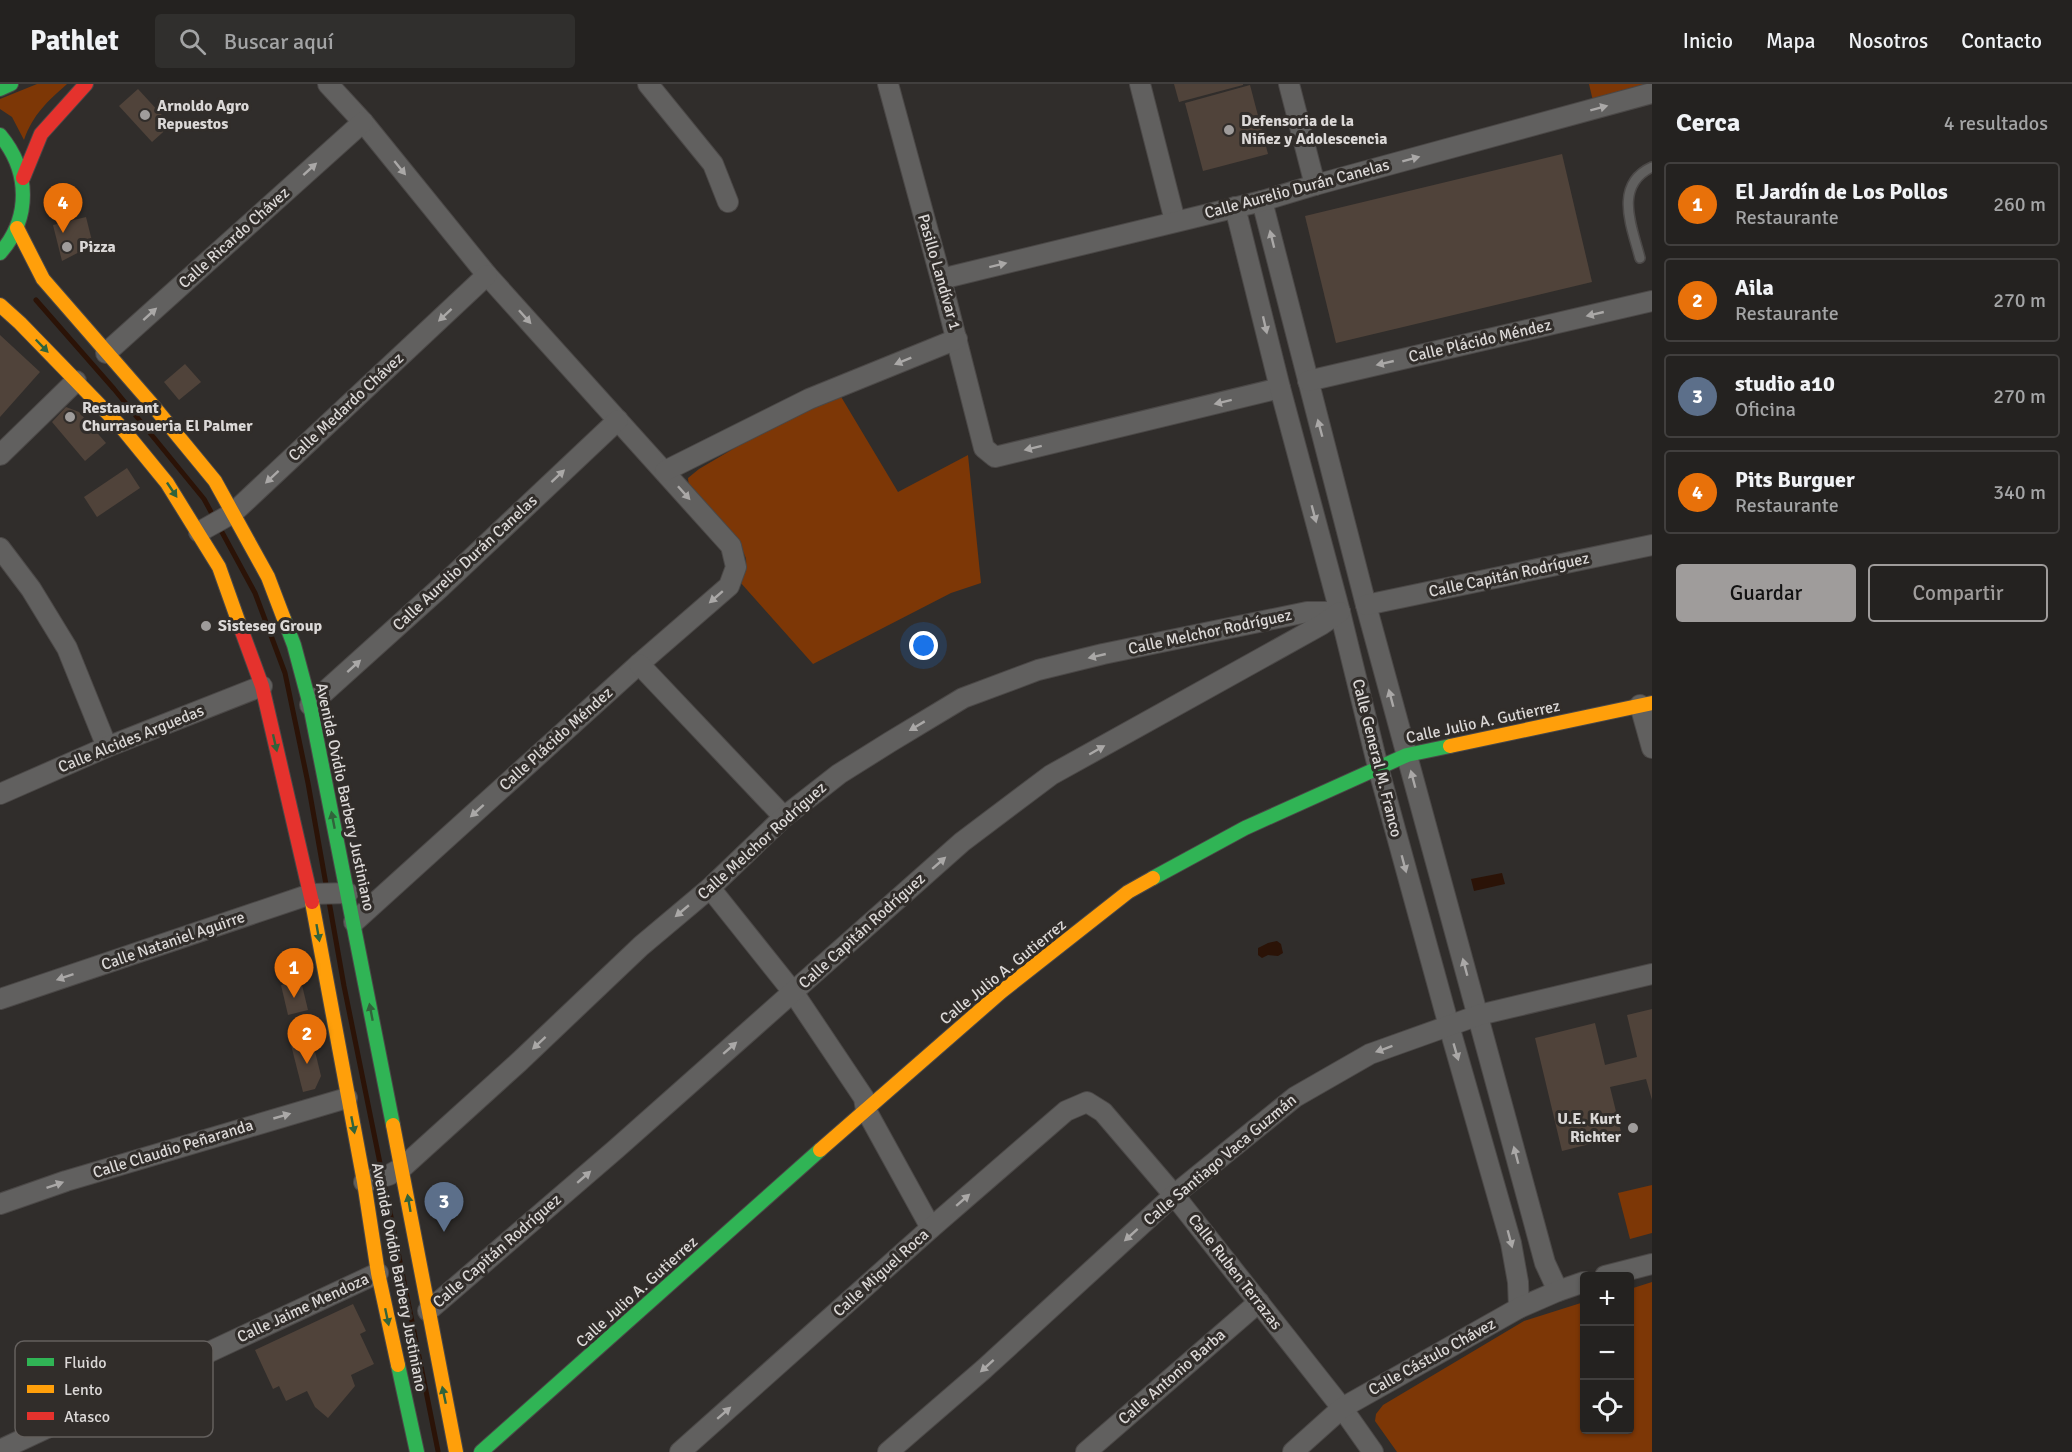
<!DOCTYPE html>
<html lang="es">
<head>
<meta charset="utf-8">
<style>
	body { margin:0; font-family:Signika,sans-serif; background:#302f2d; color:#f1f3f6 }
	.controls { position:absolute; right:18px; bottom:18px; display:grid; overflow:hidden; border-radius:6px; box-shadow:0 2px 4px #0004 }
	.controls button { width:54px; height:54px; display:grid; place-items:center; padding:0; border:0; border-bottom:2px solid #413f3e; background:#242220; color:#f1f3f6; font:30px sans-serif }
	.you { position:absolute; left:924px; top:562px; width:21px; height:21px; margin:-15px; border:4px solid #fff; border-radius:50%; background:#1a73e8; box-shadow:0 0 0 9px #1a73e833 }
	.badge { display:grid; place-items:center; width:39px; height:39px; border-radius:50%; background:#9f9c9b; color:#fff; font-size:20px; font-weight:700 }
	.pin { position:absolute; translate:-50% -50px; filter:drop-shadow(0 2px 3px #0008) }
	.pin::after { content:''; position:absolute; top:32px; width:21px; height:18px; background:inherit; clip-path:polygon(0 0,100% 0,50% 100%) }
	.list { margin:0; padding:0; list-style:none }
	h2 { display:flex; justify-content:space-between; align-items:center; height:78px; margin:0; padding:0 24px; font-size:26px }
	h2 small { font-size:20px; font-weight:400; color:#a3a4a5 }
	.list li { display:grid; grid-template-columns:39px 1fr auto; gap:18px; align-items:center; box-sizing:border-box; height:84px; margin:0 12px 12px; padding:0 12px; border:2px solid #413f3e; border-radius:6px }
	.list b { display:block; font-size:22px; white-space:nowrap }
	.list p { margin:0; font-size:20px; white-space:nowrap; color:#a3a4a5 }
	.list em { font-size:20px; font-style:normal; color:#a3a4a5 }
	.actions { display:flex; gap:12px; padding:18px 24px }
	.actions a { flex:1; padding:14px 0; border:2px solid #9f9c9b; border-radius:6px; text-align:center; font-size:21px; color:#9f9c9b }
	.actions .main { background:#9f9c9b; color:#111 }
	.icon { flex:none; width:33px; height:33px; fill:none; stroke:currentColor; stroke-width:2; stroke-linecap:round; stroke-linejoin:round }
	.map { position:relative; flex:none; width:1652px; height:1368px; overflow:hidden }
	header { display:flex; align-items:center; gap:36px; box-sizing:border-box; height:84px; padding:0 30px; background:#242220; border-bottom:2px solid #413f3e }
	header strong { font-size:28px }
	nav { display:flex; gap:33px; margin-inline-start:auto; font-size:21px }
	.search { width:420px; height:54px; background:#302f2d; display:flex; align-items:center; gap:15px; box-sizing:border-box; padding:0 21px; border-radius:6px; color:#a3a4a5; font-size:22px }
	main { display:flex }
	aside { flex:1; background:#242220 }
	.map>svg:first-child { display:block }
	.green { fill:#7d3706 }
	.water { fill:#2b1307 }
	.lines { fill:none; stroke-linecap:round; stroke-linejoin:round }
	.stream { stroke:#2b1307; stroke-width:5 }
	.building { fill:#50433a }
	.lane-casing { stroke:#4b4847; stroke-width:12 }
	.street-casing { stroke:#4b4847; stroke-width:22 }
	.fast-casing { stroke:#4b4847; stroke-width:16 }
	.slow-casing { stroke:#4b4847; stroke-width:16 }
	.jam-casing { stroke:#4b4847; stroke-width:16 }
	.lane { stroke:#61605f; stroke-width:9 }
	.street { stroke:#61605f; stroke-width:20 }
	.fast { stroke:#30b455; stroke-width:14 }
	.slow { stroke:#ff9f0a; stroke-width:14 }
	.jam { stroke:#e5322d; stroke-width:14 }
	.oneway { fill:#aaa8a7 }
	.oneway2 { fill:#31633b }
	.poi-dot { fill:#9f9c9b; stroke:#312d2a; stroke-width:2 }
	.labels { text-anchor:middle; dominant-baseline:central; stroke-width:6; stroke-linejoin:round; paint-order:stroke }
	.poi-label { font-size:16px; font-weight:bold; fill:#dbd8d7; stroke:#312d2a; text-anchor:start }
	.street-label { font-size:16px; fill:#dbd8d7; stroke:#312d2a }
	.key { fill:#312d2a; stroke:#64605e; stroke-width:1.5 }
	.key-label { font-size:16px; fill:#dbd8d7 }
</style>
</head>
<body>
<header>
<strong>Pathlet</strong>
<div class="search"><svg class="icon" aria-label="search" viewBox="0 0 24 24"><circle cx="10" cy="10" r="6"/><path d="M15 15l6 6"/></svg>Buscar aquí</div>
<nav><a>Inicio</a><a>Mapa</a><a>Nosotros</a><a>Contacto</a></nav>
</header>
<main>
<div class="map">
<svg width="1652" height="1368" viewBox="0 0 1652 1368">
	<rect width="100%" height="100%" fill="#302d2b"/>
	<g class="green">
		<path d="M37 0H67C48 17 33 30 24 56L12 33 0 25V15Z"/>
		<path d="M1589 0H1652L1593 17Z"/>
		<path d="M840 311 898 408 968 371 981 499 951 509 813 580 740 498C743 490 747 483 746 475 742 457 703 419 689 404L688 394 699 385 772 342Z"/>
		<path d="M1652 1101V1149L1630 1155 1618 1109Z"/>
		<path d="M1652 1198V1368H1397L1375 1337 1376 1330 1383 1321 1524 1237 1584 1218V1346H1630V1205Z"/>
	</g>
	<g class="water">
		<path d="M1502 789 1505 800 1474 807 1471 795Z"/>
		<path d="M1277 857 1281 860 1283 869 1278 872 1268 871 1262 874 1258 871V864L1268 859Z"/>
	</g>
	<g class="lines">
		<g class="stream">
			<path d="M36 216 114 305 204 415 255 509 285 589 308 699 344 902 382 1089"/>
			<path d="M384 1098 438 1367"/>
		</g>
	</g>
	<g class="building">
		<path d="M1174 0H1243V1L1179 18Z"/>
		<path d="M1250 1 1268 70 1203 87 1185 19Z"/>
		<path d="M138 5 171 41 152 58 119 22Z"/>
		<path d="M1562 70 1592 198 1336 259 1305 132Z"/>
		<path d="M86 133 93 161 62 177 53 141Z"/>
		<path d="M0 251 40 288 0 333Z"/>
		<path d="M185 280 201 298 179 316 164 298Z"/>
		<path d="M66 323 79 328 106 359 85 377 52 338Z"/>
		<path d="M127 384 140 404 97 433 84 413Z"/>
		<path d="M301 897 308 926 288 931 281 901Z"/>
		<path d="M1652 925V1016L1646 995 1610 1003 1622 1052 1562 1067 1535 954 1595 939 1605 981 1637 973 1627 931Z"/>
		<path d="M312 955 321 992 315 1005 303 1008 291 961Z"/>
		<path d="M353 1220 366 1247 360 1250 374 1280 351 1291 355 1302 328 1334 315 1323 307 1307 286 1317 279 1302 273 1305 255 1266Z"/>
	</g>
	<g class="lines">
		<defs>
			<path id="lane" d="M1640 174C1632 143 1613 101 1652 83"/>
			<g id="street">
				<path d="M328 0 363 38 487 191 731 462 736 483 729 502 639 580 354 838"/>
				<path d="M648 0 713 80 728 118"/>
				<path d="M888 0 941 195 984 364 995 373 1280 304"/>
				<path d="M1140 0 1175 137"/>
				<path d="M1289 0 1315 101"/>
				<path d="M1262 117 1366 521 1545 1179 1558 1207"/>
				<path d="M1235 123 1280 304 1340 528 1378 683 1449 942 1511 1159 1518 1198 1519 1224"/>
				<path d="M941 195 1262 117 1315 101 1652 9"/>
				<path d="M106 269 363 38"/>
				<path d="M1308 297 1652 217"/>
				<path d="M0 371 76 297"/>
				<path d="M665 387 809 315 957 255"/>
				<path d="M199 448 233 429 487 191"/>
				<path d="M0 464 31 505 67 564 107 663"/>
				<path d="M1366 521 1652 461"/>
				<path d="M639 580 784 733"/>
				<path d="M310 621 441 503 618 336"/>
				<path d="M1640 621 1652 664"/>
				<path d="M0 710 107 663 262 602"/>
				<path d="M710 804 793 908 864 1014 866 1026 931 1144"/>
				<path d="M0 915 311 810 348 809"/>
				<path d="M364 1098 389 1091 403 1083 520 977 641 862 710 804 784 733 839 690 890 658 963 614 1038 586 1103 570 1307 528H1340"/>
				<path d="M0 1120 66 1097 347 1014"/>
				<path d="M1605 1192 1652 1180"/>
				<path d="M428 1227 616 1065 962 758 1051 691 1321 541 1340 528"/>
				<path d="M0 1366 378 1189"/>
				<path d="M680 1368 931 1144 1066 1027 1087 1018 1103 1028 1174 1111 1342 1324 1373 1368"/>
				<path d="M888 1368 984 1285 1174 1111 1295 1013 1370 970 1479 931 1652 890"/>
				<path d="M1086 1368 1259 1218"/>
				<path d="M1293 1368 1342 1324 1519 1224 1558 1207 1584 1198"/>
			</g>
			<g id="fast">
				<path d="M0 5 11 0"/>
				<path d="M0 51C30 87 31 134 0 169"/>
				<path d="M284 535 294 561 310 621 393 1041"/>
				<path d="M1153 794 1245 744 1407 671 1450 662"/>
				<path d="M398 1281 417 1368"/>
				<path d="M481 1368 820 1066"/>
			</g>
			<g id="slow">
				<path d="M17 144 43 195 150 318 215 397 268 493 284 535"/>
				<path d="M0 221 20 239 122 344 167 399 219 483 240 542"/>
				<path d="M1450 662 1652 619"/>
				<path d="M312 818 364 1098 378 1189 398 1281"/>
				<path d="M393 1041 456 1368"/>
				<path d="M820 1066 1001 908 1128 808 1153 794"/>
			</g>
			<g id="jam">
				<path d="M23 94 41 50 86 0"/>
				<path d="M240 542 262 602 312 818"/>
			</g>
		</defs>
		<use href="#lane" class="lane-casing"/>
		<use href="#street" class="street-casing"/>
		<use href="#fast" class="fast-casing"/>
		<use href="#slow" class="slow-casing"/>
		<use href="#jam" class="jam-casing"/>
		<use href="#lane" class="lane"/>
		<use href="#street" class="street"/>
		<use href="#fast" class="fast"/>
		<use href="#slow" class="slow"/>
		<use href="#jam" class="jam"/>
	</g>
	<defs><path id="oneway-solid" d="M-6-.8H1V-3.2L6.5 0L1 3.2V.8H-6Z" transform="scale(1.5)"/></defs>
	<g class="oneway">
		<use href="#oneway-solid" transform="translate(1599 24) rotate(-15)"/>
		<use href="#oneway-solid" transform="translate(1411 75) rotate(-15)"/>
		<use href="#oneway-solid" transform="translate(400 84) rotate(51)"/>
		<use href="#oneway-solid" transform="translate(310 85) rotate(-42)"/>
		<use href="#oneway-solid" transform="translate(1272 155) rotate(-104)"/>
		<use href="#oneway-solid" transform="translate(998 181) rotate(-14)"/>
		<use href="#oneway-solid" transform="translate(150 230) rotate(-42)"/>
		<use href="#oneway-solid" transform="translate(1595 230) rotate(167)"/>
		<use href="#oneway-solid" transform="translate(445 231) rotate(137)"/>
		<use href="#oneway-solid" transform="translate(525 233) rotate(48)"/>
		<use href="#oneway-solid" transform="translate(1265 241) rotate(77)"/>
		<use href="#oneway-solid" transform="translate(903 277) rotate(158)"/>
		<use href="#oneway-solid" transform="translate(1385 279) rotate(167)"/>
		<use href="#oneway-solid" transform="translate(1223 318) rotate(166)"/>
		<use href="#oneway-solid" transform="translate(1320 344) rotate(-105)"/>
		<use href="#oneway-solid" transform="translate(1033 364) rotate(166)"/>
		<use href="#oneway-solid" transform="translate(558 392) rotate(-43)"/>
		<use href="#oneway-solid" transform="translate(272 393) rotate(137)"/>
		<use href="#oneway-solid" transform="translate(684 409) rotate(48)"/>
		<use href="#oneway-solid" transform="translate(1314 430) rotate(75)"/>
		<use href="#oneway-solid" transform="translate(716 513) rotate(139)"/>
		<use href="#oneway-solid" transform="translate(1097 572) rotate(167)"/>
		<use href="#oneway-solid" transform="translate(354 582) rotate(-42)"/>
		<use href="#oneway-solid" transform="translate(1391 614) rotate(-105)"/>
		<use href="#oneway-solid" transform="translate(917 642) rotate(149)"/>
		<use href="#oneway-solid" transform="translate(1097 666) rotate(-30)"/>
		<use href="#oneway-solid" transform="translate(1413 695) rotate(-105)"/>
		<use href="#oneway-solid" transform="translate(477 727) rotate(138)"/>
		<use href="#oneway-solid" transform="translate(939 779) rotate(-41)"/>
		<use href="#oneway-solid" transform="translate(1404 780) rotate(75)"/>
		<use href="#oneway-solid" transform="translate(682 827) rotate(140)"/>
		<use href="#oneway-solid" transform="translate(1465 883) rotate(-105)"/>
		<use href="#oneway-solid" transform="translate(65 893) rotate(161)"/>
		<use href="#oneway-solid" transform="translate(539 959) rotate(137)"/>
		<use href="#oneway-solid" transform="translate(730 964) rotate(-41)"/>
		<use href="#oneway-solid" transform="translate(1384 965) rotate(160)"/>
		<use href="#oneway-solid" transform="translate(1456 968) rotate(74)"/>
		<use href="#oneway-solid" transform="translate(282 1032) rotate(-16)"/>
		<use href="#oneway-solid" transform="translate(1516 1071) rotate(-105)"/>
		<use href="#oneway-solid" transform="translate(584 1093) rotate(-41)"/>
		<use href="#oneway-solid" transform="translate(55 1101) rotate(-19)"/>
		<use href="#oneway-solid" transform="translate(963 1116) rotate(-41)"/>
		<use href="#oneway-solid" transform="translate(1131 1151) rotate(138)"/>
		<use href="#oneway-solid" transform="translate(1510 1155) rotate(75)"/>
		<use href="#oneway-solid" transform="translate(987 1282) rotate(138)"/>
		<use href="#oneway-solid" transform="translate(724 1329) rotate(-41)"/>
	</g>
	<g class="oneway2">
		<use href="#oneway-solid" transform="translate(42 262) rotate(46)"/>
		<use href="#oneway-solid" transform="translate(172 406) rotate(56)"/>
		<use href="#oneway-solid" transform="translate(275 659) rotate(77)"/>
		<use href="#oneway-solid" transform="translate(333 736) rotate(-101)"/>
		<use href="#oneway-solid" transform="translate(318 849) rotate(80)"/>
		<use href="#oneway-solid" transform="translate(371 928) rotate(-101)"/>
		<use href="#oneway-solid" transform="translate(353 1041) rotate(79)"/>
		<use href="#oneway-solid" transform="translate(409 1119) rotate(-100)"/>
		<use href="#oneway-solid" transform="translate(387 1233) rotate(78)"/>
		<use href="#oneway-solid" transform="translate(444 1311) rotate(-102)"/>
	</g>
	<g class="poi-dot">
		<circle cx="145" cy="31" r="6"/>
		<circle cx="1229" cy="46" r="6"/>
		<circle cx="67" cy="163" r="6"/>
		<circle cx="70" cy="333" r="6"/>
		<circle cx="206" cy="542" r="6"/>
		<circle cx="1633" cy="1044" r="6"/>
	</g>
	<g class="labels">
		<g class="poi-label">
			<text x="157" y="22">Arnoldo Agro<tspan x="157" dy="18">Repuestos</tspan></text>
			<text x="1241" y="37">Defensoria de la<tspan x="1241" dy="18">Niñez y Adolescencia</tspan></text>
			<text x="79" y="163">Pizza</text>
			<text x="82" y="324">Restaurant<tspan x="82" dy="18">Churrasoueria El Palmer</tspan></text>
			<text x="218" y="542">Sisteseg Group</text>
			<text x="1621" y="1035" text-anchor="end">U.E. Kurt<tspan x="1621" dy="18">Richter</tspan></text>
		</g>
		<g class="street-label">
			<text transform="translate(1297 105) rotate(-15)">Calle Aurelio Durán Canelas</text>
			<text transform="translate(234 154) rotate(-42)">Calle Ricardo Chávez</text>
			<text transform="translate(939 188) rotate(74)">Pasillo Landívar 1</text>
			<text transform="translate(1480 257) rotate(-13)">Calle Plácido Méndez</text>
			<text transform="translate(346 323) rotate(-43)">Calle Medardo Chávez</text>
			<text transform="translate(465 479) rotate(-43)">Calle Aurelio Durán Canelas</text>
			<text transform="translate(1509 491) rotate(-12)">Calle Capitán Rodríguez</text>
			<text transform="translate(1210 548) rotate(-12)">Calle Melchor Rodríguez</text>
			<text transform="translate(1483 638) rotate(-12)">Calle Julio A. Gutierrez</text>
			<text transform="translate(131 655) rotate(-22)">Calle Alcides Arguedas</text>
			<text transform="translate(556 655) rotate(-42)">Calle Plácido Méndez</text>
			<text transform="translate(1377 674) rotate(76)">Calle General M. Franco</text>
			<text transform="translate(345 713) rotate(78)">Avenida Ovidio Barbery Justiniano</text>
			<text transform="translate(762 757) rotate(-42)">Calle Melchor Rodríguez</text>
			<text transform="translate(862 847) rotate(-42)">Calle Capitán Rodríguez</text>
			<text transform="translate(173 857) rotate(-19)">Calle Nataniel Aguirre</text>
			<text transform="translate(1003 888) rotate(-39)">Calle Julio A. Gutierrez</text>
			<text transform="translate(173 1065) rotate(-17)">Calle Claudio Peñaranda</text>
			<text transform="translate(1220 1076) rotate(-40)">Calle Santiago Vaca Guzmán</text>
			<text transform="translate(497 1167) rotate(-41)">Calle Capitán Rodríguez</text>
			<text transform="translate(1235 1188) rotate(52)">Calle Ruben Terrazas</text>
			<text transform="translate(881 1189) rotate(-42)">Calle Miguel Roca</text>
			<text transform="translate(399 1193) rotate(79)">Avenida Ovidio Barbery Justiniano</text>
			<text transform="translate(637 1208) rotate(-42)">Calle Julio A. Gutierrez</text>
			<text transform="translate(303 1224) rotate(-25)">Calle Jaime Mendoza</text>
			<text transform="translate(1432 1273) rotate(-29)">Calle Cástulo Chávez</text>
			<text transform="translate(1172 1293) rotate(-41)">Calle Antonio Barba</text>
		</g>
	</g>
	<rect x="15" y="1257" width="198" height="96" rx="9" class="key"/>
	<rect x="27" y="1274" width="27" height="8" fill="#30b455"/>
	<rect x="27" y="1301" width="27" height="8" fill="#ff9f0a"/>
	<rect x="27" y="1328" width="27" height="8" fill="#e5322d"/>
	<g class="key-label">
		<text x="64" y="1284">Fluido</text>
		<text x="64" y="1311">Lento</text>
		<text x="64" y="1338">Atasco</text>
	</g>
</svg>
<div class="controls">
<button>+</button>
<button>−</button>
<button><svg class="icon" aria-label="locate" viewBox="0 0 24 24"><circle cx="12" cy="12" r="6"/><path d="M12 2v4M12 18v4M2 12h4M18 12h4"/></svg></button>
</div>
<div class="you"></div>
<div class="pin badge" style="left:294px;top:914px;background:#e8710a">1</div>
<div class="pin badge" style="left:307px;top:980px;background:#e8710a">2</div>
<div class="pin badge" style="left:444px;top:1148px;background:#5c6f8a">3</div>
<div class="pin badge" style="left:63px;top:149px;background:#e8710a">4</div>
</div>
<aside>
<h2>Cerca<small>4 resultados</small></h2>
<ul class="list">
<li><span class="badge" style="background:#e8710a">1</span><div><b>El Jardín de Los Pollos</b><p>Restaurante</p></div><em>260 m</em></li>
<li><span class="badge" style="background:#e8710a">2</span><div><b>Aila</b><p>Restaurante</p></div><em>270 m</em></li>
<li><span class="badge" style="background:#5c6f8a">3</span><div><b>studio a10</b><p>Oficina</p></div><em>270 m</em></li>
<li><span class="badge" style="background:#e8710a">4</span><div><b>Pits Burguer</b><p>Restaurante</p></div><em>340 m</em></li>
</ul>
<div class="actions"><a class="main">Guardar</a><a>Compartir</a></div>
</aside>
</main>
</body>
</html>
